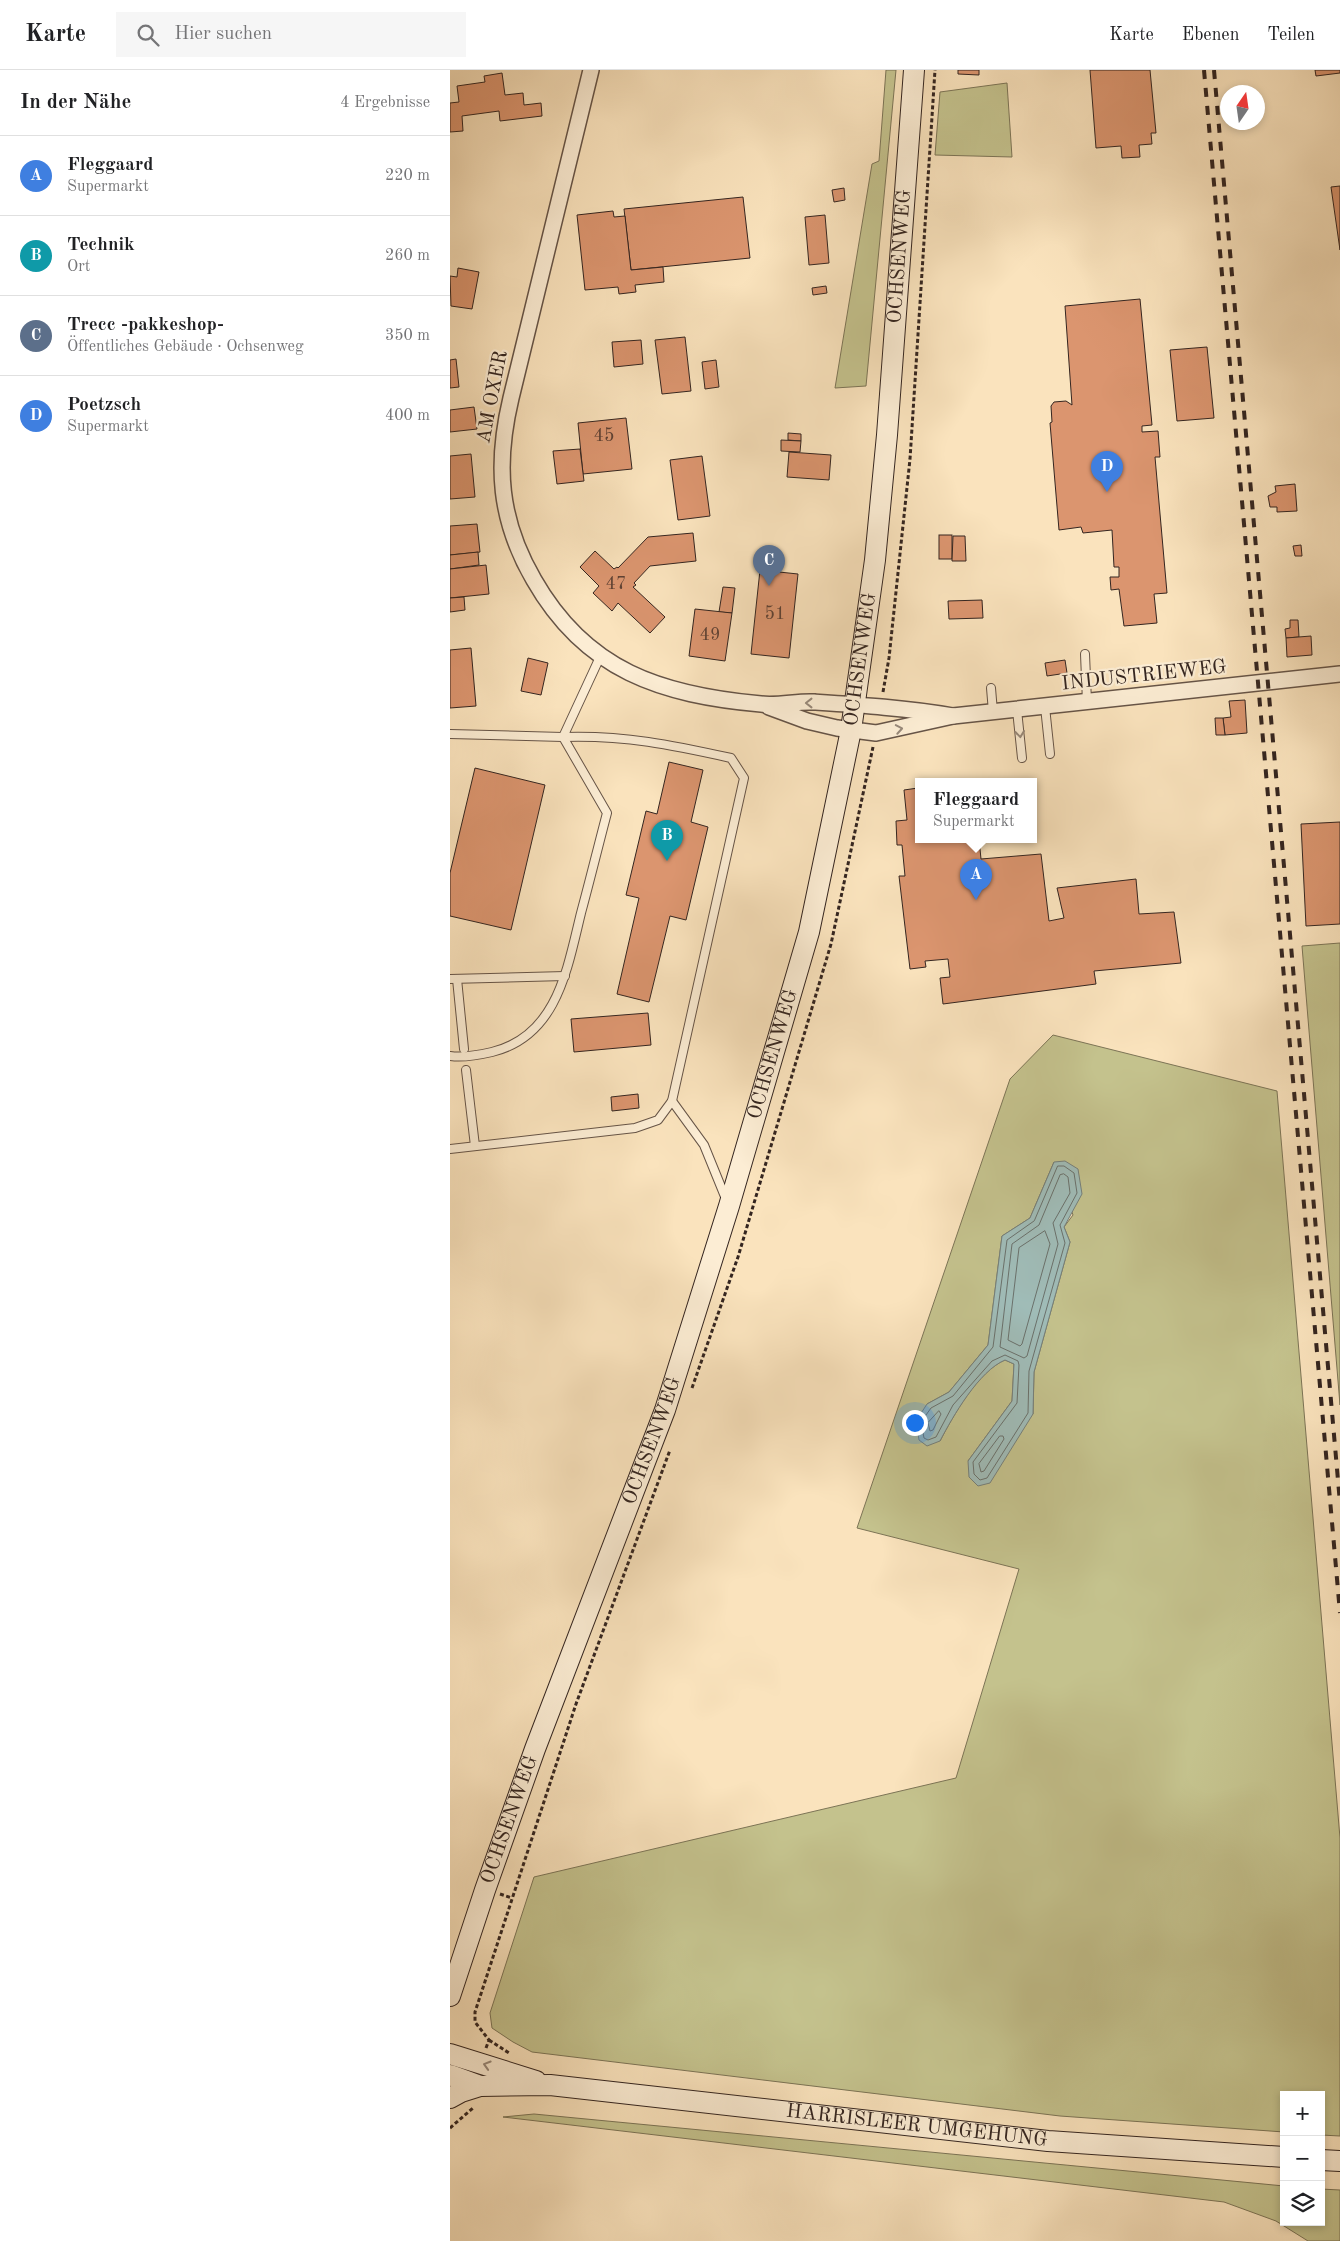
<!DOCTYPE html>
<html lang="de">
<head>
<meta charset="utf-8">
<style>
	body { margin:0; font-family:"Old Standard TT",serif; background:#f6f6f6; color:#202124 }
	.controls { position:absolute; right:15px; bottom:15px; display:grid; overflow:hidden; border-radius:0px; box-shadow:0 2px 8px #0003 }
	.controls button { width:45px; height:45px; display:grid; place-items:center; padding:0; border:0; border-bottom:1px solid #e0e0e0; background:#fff; color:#202124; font:25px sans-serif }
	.compass { position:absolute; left:770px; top:15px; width:45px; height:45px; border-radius:50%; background:#fff; box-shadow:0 2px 8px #0003; rotate:13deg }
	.you { position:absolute; left:464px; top:1352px; width:18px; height:18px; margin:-12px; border:4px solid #fff; border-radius:50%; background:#1a73e8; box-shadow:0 0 0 8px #1a73e833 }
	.badge { display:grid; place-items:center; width:32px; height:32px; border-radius:50%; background:#0b8043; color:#fff; font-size:16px; font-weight:700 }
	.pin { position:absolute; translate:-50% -41px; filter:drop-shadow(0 1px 2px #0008) }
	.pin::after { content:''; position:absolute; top:26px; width:18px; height:15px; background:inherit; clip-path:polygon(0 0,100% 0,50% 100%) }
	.popup { position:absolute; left:465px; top:708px; width:122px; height:65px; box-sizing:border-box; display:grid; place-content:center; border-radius:0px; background:#fff; filter:drop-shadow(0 1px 4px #0005); font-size:16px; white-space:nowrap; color:#757577 }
	.popup b { font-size:19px; color:#202124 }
	.popup::after { content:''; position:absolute; left:50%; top:100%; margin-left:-10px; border:10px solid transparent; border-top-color:#fff }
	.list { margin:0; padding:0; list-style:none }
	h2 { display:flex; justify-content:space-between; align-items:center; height:65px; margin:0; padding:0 20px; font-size:21px }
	h2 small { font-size:16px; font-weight:400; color:#757577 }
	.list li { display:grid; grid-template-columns:32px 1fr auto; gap:15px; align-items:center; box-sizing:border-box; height:80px; padding:0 20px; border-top:1px solid #e0e0e0 }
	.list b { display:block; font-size:19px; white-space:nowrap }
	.list p { margin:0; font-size:16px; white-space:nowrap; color:#757577 }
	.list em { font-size:16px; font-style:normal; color:#757577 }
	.icon { flex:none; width:28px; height:28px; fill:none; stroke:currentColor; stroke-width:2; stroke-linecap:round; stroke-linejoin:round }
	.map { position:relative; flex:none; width:890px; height:2171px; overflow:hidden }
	header { display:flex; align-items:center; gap:30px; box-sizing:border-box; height:70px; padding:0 25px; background:#fff; border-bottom:1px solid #e0e0e0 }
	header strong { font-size:24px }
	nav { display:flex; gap:28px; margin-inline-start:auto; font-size:18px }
	.search { width:350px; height:45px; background:#f6f6f6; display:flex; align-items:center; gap:12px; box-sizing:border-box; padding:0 18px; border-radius:0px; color:#757577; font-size:19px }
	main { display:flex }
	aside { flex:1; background:#fff }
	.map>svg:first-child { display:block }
	.green { fill:#c4c28d; stroke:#7c7456; fill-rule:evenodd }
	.water { fill:#a0bdb9; stroke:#75807c }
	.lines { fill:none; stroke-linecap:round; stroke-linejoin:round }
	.shore { stroke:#6a716c; stroke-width:1 }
	.building { fill:#db956f; stroke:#342520 }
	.lane-casing { stroke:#665447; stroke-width:10 }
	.street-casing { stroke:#665447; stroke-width:18 }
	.secondary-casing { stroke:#342520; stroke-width:22 }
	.path { stroke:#342520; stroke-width:3; stroke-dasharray:4 2.5; stroke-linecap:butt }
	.lane { stroke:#fcedd4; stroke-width:8 }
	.street { stroke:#fcedd4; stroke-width:15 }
	.secondary { stroke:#fcedd4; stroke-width:20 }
	.rail { stroke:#342520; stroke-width:4; stroke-dasharray:9 9; stroke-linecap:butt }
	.oneway { stroke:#98897a }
	.labels { text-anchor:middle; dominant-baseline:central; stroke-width:4.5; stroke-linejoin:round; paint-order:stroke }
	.number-label { font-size:18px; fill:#5e4134 }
	.street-label { font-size:20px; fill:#342520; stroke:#fcedd4 }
</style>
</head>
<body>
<header>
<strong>Karte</strong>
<div class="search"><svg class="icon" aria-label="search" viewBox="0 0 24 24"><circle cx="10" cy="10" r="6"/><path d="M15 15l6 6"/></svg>Hier suchen</div>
<nav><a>Karte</a><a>Ebenen</a><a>Teilen</a></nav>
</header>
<main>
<aside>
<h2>In der Nähe<small>4 Ergebnisse</small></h2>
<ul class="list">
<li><span class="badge" style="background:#3f7fe0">A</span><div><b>Fleggaard</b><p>Supermarkt</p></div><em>220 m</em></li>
<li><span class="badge" style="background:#0f9aa8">B</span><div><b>Technik</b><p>Ort</p></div><em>260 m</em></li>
<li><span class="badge" style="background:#5c6f8a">C</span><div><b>Trecc -pakkeshop-</b><p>Öffentliches Gebäude · Ochsenweg</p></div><em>350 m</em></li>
<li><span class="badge" style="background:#3f7fe0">D</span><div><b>Poetzsch</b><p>Supermarkt</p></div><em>400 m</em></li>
</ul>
</aside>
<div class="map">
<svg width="890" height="2171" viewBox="0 0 890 2171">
	<rect width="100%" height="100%" fill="#fae3bd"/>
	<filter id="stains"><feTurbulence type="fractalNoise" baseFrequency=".004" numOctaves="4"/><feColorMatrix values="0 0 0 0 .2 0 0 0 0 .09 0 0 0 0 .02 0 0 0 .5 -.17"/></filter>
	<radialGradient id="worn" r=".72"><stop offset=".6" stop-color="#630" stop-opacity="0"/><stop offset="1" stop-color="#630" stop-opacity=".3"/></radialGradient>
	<g class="green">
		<path d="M436 0H446L416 316 385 318 422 94 429 91Z"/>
		<path d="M557 13 562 87 485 85 490 22Z"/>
		<path d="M890 873V1335L852 876Z"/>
		<path d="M603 965 827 1021 890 1768V2066L871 2065V2025H834V2062L610 2046 82 1982 63 1972 42 1958 40 1943 84 1807 506 1708 569 1499 407 1458 560 1009ZM604 1092 623 1145 614 1157 620 1172 584 1302 583 1344 518 1391 562 1331 564 1294 555 1290C528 1301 503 1346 490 1371L477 1334 499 1322 538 1275 552 1166 580 1148Z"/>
		<path d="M84 2044 834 2116V2152H871V2119L890 2120V2171H858L826 2151 774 2132 53 2047Z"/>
	</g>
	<path class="water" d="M615 1091 628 1099 632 1124 614 1157 620 1172 584 1302 583 1344 540 1413 528 1416 519 1407 518 1391 562 1331 564 1294 555 1290C529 1301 503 1346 490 1371L477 1376 469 1370 466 1351 477 1334 499 1322 538 1275 552 1166 580 1148 604 1092Z"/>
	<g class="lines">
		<g class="shore">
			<path d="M608 1096H614L624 1103 627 1123 610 1155 615 1173 579 1301 578 1343 537 1408 530 1410 524 1404 523 1392 567 1333 569 1295 568 1291 555 1285 542 1291 503 1335 486 1367 478 1370 474 1368 471 1352 481 1338 503 1326 543 1277 557 1170 584 1151Z"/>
			<path d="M614 1104 618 1107 620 1123 603 1153 608 1174 577 1286 574 1288 550 1277 562 1174 589 1155 610 1105Z"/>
			<path d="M595 1161 600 1174 572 1274 570 1276 558 1270 569 1178Z"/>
			<path d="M489 1341 491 1344 483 1360 480 1361 478 1353Z"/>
			<path d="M550 1366H553L554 1369 534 1401 531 1402 529 1394Z"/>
		</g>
	</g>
	<g class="building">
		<path d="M508 0H529V5L508 4Z"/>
		<path d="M640 0H700L706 63H701L702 74 689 75 690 87 672 88 671 76 646 78Z"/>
		<path d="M865 0H890V3L866 6Z"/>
		<path d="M52 3 55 25 73 23 74 35 91 33 92 46 50 51 49 41 12 46 13 61 0 62V33L9 32 7 16 35 12 34 6Z"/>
		<path d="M890 116V180L881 117Z"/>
		<path d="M394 118 395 130 384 132 382 120Z"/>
		<path d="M293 127 300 188 181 200 174 139Z"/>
		<path d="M163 141 164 147 175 146 181 200 213 197 214 212 185 215 186 222 169 224 168 217 135 220 127 145Z"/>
		<path d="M375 145 379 193 359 195 355 147Z"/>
		<path d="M8 198 29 202 22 239 1 236 0 206 7 207Z"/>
		<path d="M376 216 377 223 363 225 362 218Z"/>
		<path d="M690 229 702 355 692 356V362L708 361 710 387H705L717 523 704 524 707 553 674 556 669 519 661 520 660 507H669V497H664L662 460 633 463 631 457 609 460 600 353 602 352 601 336 604 332 616 331 622 335 615 236Z"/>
		<path d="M235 267 241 321 212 324 205 270Z"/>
		<path d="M191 270 193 294 164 297 162 272Z"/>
		<path d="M757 277 764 348 727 351 720 280Z"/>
		<path d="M6 289 9 317 0 318V290Z"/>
		<path d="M266 290 269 317 255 319 252 292Z"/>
		<path d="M24 337 27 359 0 362V340Z"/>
		<path d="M176 348 182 399 133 404 128 353Z"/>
		<path d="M338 363 351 364V371L338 370Z"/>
		<path d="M331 370 351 371 350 382 331 381Z"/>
		<path d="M130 379 134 411 107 414 103 381Z"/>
		<path d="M339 382 381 385 379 410 337 407Z"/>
		<path d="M21 384 25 427 0 429V386Z"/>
		<path d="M252 386 260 446 228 450 220 390Z"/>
		<path d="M845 414 847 441 827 442V437H820L818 426 826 422 825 416Z"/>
		<path d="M27 454 30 482 0 485V456Z"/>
		<path d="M243 463 246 491 200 496 184 513 186 515 183 517 215 547 200 563 168 533 162 541 143 523 149 516 130 497 145 481 164 499 167 497 168 498 198 467Z"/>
		<rect x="489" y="465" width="13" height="24"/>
		<path d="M503 466H515L516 491H502Z"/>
		<path d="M851 475 852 486H845L843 476Z"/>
		<path d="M28 482 29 495 0 499V485Z"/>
		<path d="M36 495 39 524 0 528V499Z"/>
		<path d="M310 500 348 504 339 588 301 584Z"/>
		<path d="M273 517 285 518 282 543 269 542Z"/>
		<path d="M14 527 15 540 0 542V528Z"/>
		<path d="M532 530 533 548 499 549 498 531Z"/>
		<path d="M245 539 282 543 275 591 239 586Z"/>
		<path d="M840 550H848L849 567 836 568 835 559 840 558Z"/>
		<path d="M861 566 862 585 837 587 836 568Z"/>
		<path d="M21 578 26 636 0 638V580Z"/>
		<path d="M78 588 98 593 91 625 71 621Z"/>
		<path d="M615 590 617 603 597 606 595 593Z"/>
		<path d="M795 630 797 663 775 665 773 648 781 647 779 631Z"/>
		<path d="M765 648H773L775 665H766Z"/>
		<path d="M219 692 253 700 241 752 258 757 236 850 220 846 199 932 167 924 189 828 176 825 196 741 207 744Z"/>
		<path d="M25 698 95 715 61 860 0 846V803Z"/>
		<path d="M468 718V769H529L531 789 591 784 599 851 614 848 607 818 686 809 689 844 724 842 731 893 644 901 646 914 493 934 490 908 500 907 498 889 475 891 476 897 460 899 449 806H455L452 775H447L446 751 457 750 454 720Z"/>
		<path d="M890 752V854L856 856 851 754Z"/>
		<path d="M198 943 201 975 124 982 121 949Z"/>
		<path d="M188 1024 189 1038 162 1041 161 1027Z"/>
	</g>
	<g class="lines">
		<defs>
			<g id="lane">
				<path d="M635 584 637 632"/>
				<path d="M541 618 543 642"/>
				<path d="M595 637 600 684"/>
				<path d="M567 640 572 688"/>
				<path d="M0 664 113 667 157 743C148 777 140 810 131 843 117 900 107 966 42 982 29 985 13 988 0 986"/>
				<path d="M0 909 115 906"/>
				<path d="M7 909 14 979"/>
				<path d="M16 1000 25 1076"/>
				<path d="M222 1031 254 1075 276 1129"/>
				<path d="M0 1079 185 1058 208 1050 222 1031 294 708 281 688C222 675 175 665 113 667L150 587"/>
			</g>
			<g id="street">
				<path d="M141 0 61 328C45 395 49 450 84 510 136 601 211 625 311 634 329 636 347 631 364 632 410 635 457 638 503 646"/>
				<path d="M319 637 357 651 387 658 426 663 503 646 890 604"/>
			</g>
			<g id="secondary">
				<path id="s1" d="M0 1926 35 1820 85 1679 215 1340 279 1136 359 862 401 660 425 490 437 365 464 0"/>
				<path d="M0 1984 86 2011"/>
				<path id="s2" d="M0 2005 30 2016 100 2015 598 2071 834 2087"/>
				<path d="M0 2028 11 2022 30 2016"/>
				<path d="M871 2090 890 2091"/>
			</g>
		</defs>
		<use href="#lane" class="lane-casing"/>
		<use href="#street" class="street-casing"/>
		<use href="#secondary" class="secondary-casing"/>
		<g class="path">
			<path d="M433 622 439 588 460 389 485 0"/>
			<path d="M242 1318 288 1187 381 874 423 677"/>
			<path d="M50 1824 62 1828"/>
			<path d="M39 1970 59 1983"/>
			<path d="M36 1978 39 1970 25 1952V1942L126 1634 220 1380"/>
			<path d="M0 2058 23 2038"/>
		</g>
		<use href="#lane" class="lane"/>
		<use href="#street" class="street"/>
		<use href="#secondary" class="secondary"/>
		<g class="rail">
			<path d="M754 0 890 1543"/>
			<path d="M764 0 890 1433"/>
		</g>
	</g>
	<defs><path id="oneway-chevron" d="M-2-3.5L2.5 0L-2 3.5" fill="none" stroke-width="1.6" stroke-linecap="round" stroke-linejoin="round" transform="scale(1.25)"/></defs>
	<g class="oneway">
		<use href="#oneway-chevron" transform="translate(359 633) rotate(180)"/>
		<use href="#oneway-chevron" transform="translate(449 659) rotate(-10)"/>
		<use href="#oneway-chevron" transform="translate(570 664) rotate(83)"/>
		<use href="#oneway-chevron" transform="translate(37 1995) rotate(-163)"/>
	</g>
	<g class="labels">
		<g class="number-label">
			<text x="154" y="366">45</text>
			<text x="166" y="514">47</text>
			<text x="325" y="544">51</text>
			<text x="260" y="565">49</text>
		</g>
		<g class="street-label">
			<text stroke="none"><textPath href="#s1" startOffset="1806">OCHSENWEG</textPath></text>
			<text transform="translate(43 327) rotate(-79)">AM OXER</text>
			<text stroke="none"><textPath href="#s1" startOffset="1401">OCHSENWEG</textPath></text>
			<text transform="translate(694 606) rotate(-6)">INDUSTRIEWEG</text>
			<text stroke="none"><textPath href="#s1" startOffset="996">OCHSENWEG</textPath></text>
			<text stroke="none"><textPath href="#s1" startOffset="591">OCHSENWEG</textPath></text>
			<text stroke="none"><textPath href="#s1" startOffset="186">OCHSENWEG</textPath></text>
			<text stroke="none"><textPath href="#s2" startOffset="471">HARRISLEER UMGEHUNG</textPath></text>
		</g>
	</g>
	<rect width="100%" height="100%" filter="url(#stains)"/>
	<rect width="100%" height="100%" fill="url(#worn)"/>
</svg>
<div class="controls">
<button>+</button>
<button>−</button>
<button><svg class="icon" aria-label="layers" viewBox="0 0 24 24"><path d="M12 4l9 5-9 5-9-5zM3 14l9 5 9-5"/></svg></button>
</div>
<svg class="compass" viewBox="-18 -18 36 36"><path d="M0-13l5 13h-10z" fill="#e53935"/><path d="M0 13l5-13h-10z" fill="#757577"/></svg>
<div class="you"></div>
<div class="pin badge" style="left:526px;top:830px;background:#3f7fe0">A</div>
<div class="popup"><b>Fleggaard</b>Supermarkt</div>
<div class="pin badge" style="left:217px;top:791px;background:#0f9aa8">B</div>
<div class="pin badge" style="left:319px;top:516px;background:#5c6f8a">C</div>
<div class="pin badge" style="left:657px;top:422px;background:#3f7fe0">D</div>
</div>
</main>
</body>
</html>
